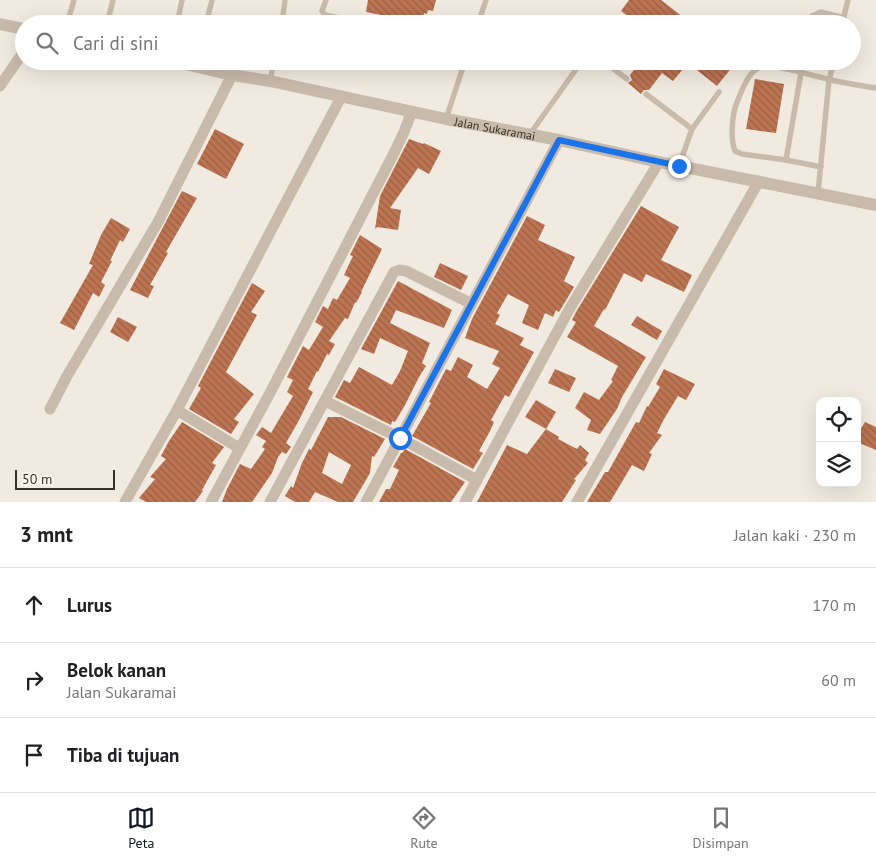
<!DOCTYPE html>
<html lang="id">
<head>
<meta charset="utf-8">
<style>
	body { margin:0; font-family:"PT Sans",sans-serif; background:#f2f2f2; color:#202124 }
	.controls { position:absolute; right:15px; bottom:15px; display:grid; overflow:hidden; border-radius:10px; box-shadow:0 5px 20px #0002 }
	.controls button { width:45px; height:45px; display:grid; place-items:center; padding:0; border:0; border-bottom:1px solid #e0e0e0; background:#fff; color:#202124; font:25px sans-serif }
	.scale { position:absolute; left:15px; bottom:12px; width:100px; box-sizing:border-box; padding-left:5px; border:2px solid #37302a; border-top:0; font-size:14px; line-height:18px; white-space:nowrap; color:#37302a; -webkit-text-stroke:4px #f9f4ec; paint-order:stroke }
	.stop { position:absolute; width:15px; height:15px; margin:-11px; border:4px solid #1a73e8; border-radius:50%; background:#fff }
	.stop.end { background:#1a73e8; border-color:#fff; box-shadow:0 1px 5px #0008 }
	.list { margin:0; padding:0; list-style:none }
	h2 { display:flex; justify-content:space-between; align-items:center; height:65px; margin:0; padding:0 20px; font-size:21px }
	h2 small { font-size:16px; font-weight:400; color:#757577 }
	.list li { display:grid; grid-template-columns:32px 1fr auto; gap:15px; align-items:center; box-sizing:border-box; height:75px; padding:0 20px; border-top:1px solid #e0e0e0 }
	.list b { display:block; font-size:19px; white-space:nowrap }
	.list p { margin:0; font-size:16px; white-space:nowrap; color:#757577 }
	.list em { font-size:16px; font-style:normal; color:#757577 }
	.icon { flex:none; width:28px; height:28px; fill:none; stroke:currentColor; stroke-width:2; stroke-linecap:round; stroke-linejoin:round }
	.map { position:relative; flex:none; width:876px; height:502px; overflow:hidden }
	.search { position:absolute; background:#fff; box-shadow:0 5px 20px #0002; left:15px; right:15px; top:15px; height:55px; display:flex; align-items:center; gap:12px; box-sizing:border-box; padding:0 18px; border-radius:28px; color:#757577; font-size:19px }
	.sheet { height:290px; background:#fff }
	nav { display:flex; justify-content:space-around; align-items:center; box-sizing:border-box; height:70px; border-top:1px solid #e0e0e0; background:#fff; font-size:14px; color:#757577 }
	nav a { display:grid; justify-items:center; gap:2px }
	nav .on { color:#111827 }
	.map>svg:first-child { display:block }
	.building { fill:url(#building-back-hatch); fill-rule:evenodd }
	.lines { fill:none; stroke-linecap:round; stroke-linejoin:round }
	.service { stroke:#c9bbac; stroke-width:5.5 }
	.minor { stroke:#c9bbac; stroke-width:11 }
	.tertiary { stroke:#c9bbac; stroke-width:12 }
	.route { stroke:#1a73e8; stroke-width:6 }
	.labels { text-anchor:middle; dominant-baseline:central; stroke-width:4.5; stroke-linejoin:round; paint-order:stroke }
	.street-label { font-size:12px; fill:#37302a; stroke:#f9f4ec }
</style>
</head>
<body>
<div class="map">
<svg width="876" height="502" viewBox="0 0 876 502">
	<defs>
		<pattern id="building-back-hatch" width="6" height="6" patternUnits="userSpaceOnUse" patternTransform="scale(1.25)"><rect width="6" height="6" fill="#bd7452"/><path d="M-1 5l2 2M0 0l6 6M5-1l2 2" fill="none" stroke="#9a6044"/></pattern>
	</defs>
	<rect width="100%" height="100%" fill="#f1eae0"/>
	<g class="building">
		<path d="M368 0H436L433 11 428 10 427 14 424 13 422 24 398 20 397 24H384L386 16 366 12Z"/>
		<path d="M629 0H661L692 24H638L621 11Z"/>
		<path d="M641 61H737L717 86 688 63 673 81 662 73 649 90H644L641 94 628 83 632 80 630 75Z"/>
		<path d="M755 79 784 84 776 133 746 129Z"/>
		<path d="M215 129 244 144 226 179 197 164Z"/>
		<path d="M409 139 423 144 424 143 441 151 429 174 418 168 390 208 401 210 398 230 377 227 375 229 380 196Z"/>
		<path d="M182 191 197 198 166 252 168 253 150 285 154 286 148 298 130 290Z"/>
		<path d="M641 206 679 227 661 260 692 275 684 292 646 274 642 282 624 273 605 310 604 309 594 326 646 357 622 397 617 409 600 434 587 430 591 420 575 408 584 392 599 400 613 381 611 380 618 366 567 337 576 322 572 320 576 312Z"/>
		<path d="M527 216 545 225 538 240 575 257 564 281 574 287 559 312 556 310 553 317 545 313 538 330 522 323 529 305 508 294 497 313 500 315 495 324 524 338 520 345 534 352 509 397 505 395 491 420 494 422 490 431 479 451 483 453 473 469 412 436 431 403 429 402 446 369 451 371 458 357 473 365 467 377 487 389 500 368 492 364 499 351 465 338 472 319Z"/>
		<path d="M111 218 130 229 123 242 120 240 110 261H112L101 282 105 285 99 297 93 293 74 330 60 323 93 265 89 264 101 235Z"/>
		<path d="M360 235 382 249 361 292H362L356 303 355 302 348 319 345 318 329 341 335 344 329 355 327 354 318 372 317 371 308 389 313 392 298 422 286 443 291 447 286 454 282 452 278 457 272 473 252 502H222L227 489 240 464 251 469 265 449 262 447 266 441 256 435 262 427 271 433 293 396 287 392 293 380 287 377 303 346 309 350 323 327 315 322 323 306 328 309 333 298 337 300 350 278 344 275 353 256 350 255Z"/>
		<path d="M440 263 468 276 461 290 434 277Z"/>
		<path d="M398 281 452 310 444 328 396 310 390 323 430 343 422 363 426 366 419 377 405 405 395 422 392 421 391 425 335 397 344 380 350 383 359 367 392 385 400 371 408 351 380 338 374 354 361 349Z"/>
		<path d="M252 283 265 291 251 312 257 315 226 372 254 394 234 419 239 422 231 434 189 409 201 388 198 386Z"/>
		<path d="M637 316 662 331 657 340 631 325Z"/>
		<path d="M118 317 137 327 128 342 110 332Z"/>
		<path d="M555 369 576 378 569 392 548 383Z"/>
		<path d="M664 369 695 384 686 400 678 396 664 419 657 433 662 435 649 453 652 454 644 471 632 465 610 502H587L605 472H608L636 422 639 423 647 406 648 407 660 387 656 384Z"/>
		<path d="M536 400 556 412 546 429 525 417Z"/>
		<path d="M328 417H341L385 439 374 457 372 456 370 473 353 502H338L315 492 309 502H295L285 496 291 486 293 488 302 463 309 449 311 450ZM329 452 351 465 342 484 322 473Z"/>
		<path d="M182 422 224 447 212 463 216 465 202 490 203 491 195 502H146L139 498 155 479 150 477 166 459 161 456 169 441Z"/>
		<path d="M865 422 876 427V450L857 442V435Z"/>
		<path d="M546 429 559 437 558 439 577 449 580 445 589 453 585 460 588 463 574 479 576 480 562 502H477L507 445 527 454Z"/>
		<path d="M405 449 465 482 451 502H379L386 489H390L399 470 393 467 401 453H402Z"/>
	</g>
	<g class="lines">
		<g class="service">
			<path d="M326 0 322 11 325 15 368 24"/>
			<path d="M67 24 74 0"/>
			<path d="M107 24 113 0"/>
			<path d="M177 24 182 0"/>
			<path d="M206 24 212 0"/>
			<path d="M282 24 285 0"/>
			<path d="M478 24 486 0"/>
			<path d="M809 24 812 16 821 12 844 18"/>
			<path d="M842 24 848 0"/>
			<path d="M603 61 627 79"/>
			<path d="M270 81 274 61"/>
			<path d="M646 94 692 129"/>
			<path d="M446 119 465 61"/>
			<path d="M530 134 582 61"/>
			<path d="M786 160 803 61"/>
			<path d="M679 166 692 129 719 92"/>
			<path d="M821 167 786 160 742 154 735 151C730 139 732 114 737 102 742 91 747 73 760 67 771 62 816 77 831 80 846 83 861 86 876 88"/>
			<path d="M818 193 829 80 834 61"/>
		</g>
		<g class="minor">
			<path d="M0 86 24 51"/>
			<path d="M325 401 400 438 477 480 570 308 659 162"/>
			<path d="M50 409 67 376 158 222 232 75"/>
			<path d="M177 410 239 448"/>
			<path d="M125 502 177 410 341 97"/>
			<path d="M211 502 271 391 394 153 404 132 412 111"/>
			<path d="M270 502 394 272 399 270 406 271 470 303"/>
			<path d="M366 502 559 140"/>
			<path d="M465 502 477 480"/>
			<path d="M577 502 759 181"/>
		</g>
		<g class="tertiary">
			<path d="M0 24 24 29"/>
			<path id="s1" d="M172 61 232 75 270 81 446 119 559 140 659 162 876 205"/>
		</g>
	</g>
	<g class="lines">
		<path class="route" d="M400 438 559 140 679 166"/>
	</g>
	<g class="labels">
		<g class="street-label">
			<text stroke="none"><textPath href="#s1" startOffset="330">Jalan Sukaramai</textPath></text>
		</g>
	</g>
</svg>
<div class="controls">
<button><svg class="icon" aria-label="locate" viewBox="0 0 24 24"><circle cx="12" cy="12" r="6"/><path d="M12 2v4M12 18v4M2 12h4M18 12h4"/></svg></button>
<button><svg class="icon" aria-label="layers" viewBox="0 0 24 24"><path d="M12 4l9 5-9 5-9-5zM3 14l9 5 9-5"/></svg></button>
</div>
<div class="scale">50 m</div>
<div class="stop" style="left:400px;top:438px"></div>
<div class="stop end" style="left:679px;top:166px"></div>
<div class="search"><svg class="icon" aria-label="search" viewBox="0 0 24 24"><circle cx="10" cy="10" r="6"/><path d="M15 15l6 6"/></svg>Cari di sini</div>
</div>
<section class="sheet">
<h2>3 mnt<small>Jalan kaki · 230 m</small></h2>
<ul class="list">
<li><svg class="icon" aria-label="ahead" viewBox="0 0 24 24"><path d="M12 20V5M6 11l6-6 6 6"/></svg><div><b>Lurus</b></div><em>170 m</em></li>
<li><svg class="icon" aria-label="right" viewBox="0 0 24 24"><path d="M7 20v-9h11M14 6l5 5-5 5"/></svg><div><b>Belok kanan</b><p>Jalan Sukaramai</p></div><em>60 m</em></li>
<li><svg class="icon" aria-label="arrive" viewBox="0 0 24 24"><path d="M6 21V4h12l-3 4 3 4H6"/></svg><div><b>Tiba di tujuan</b></div></li>
</ul>
</section>
<nav>
<a class="on"><svg class="icon" aria-label="map" viewBox="0 0 24 24"><path d="M3 6l6-2 6 2 6-2v14l-6 2-6-2-6 2zM9 4v14M15 6v14"/></svg>Peta</a>
<a><svg class="icon" aria-label="directions" viewBox="0 0 24 24"><path d="M12 3l9 9-9 9-9-9zM9 14v-3h6M13 9l2 2-2 2"/></svg>Rute</a>
<a><svg class="icon" aria-label="saved" viewBox="0 0 24 24"><path d="M7 4h10v16l-5-4-5 4z"/></svg>Disimpan</a>
</nav>
</body>
</html>
